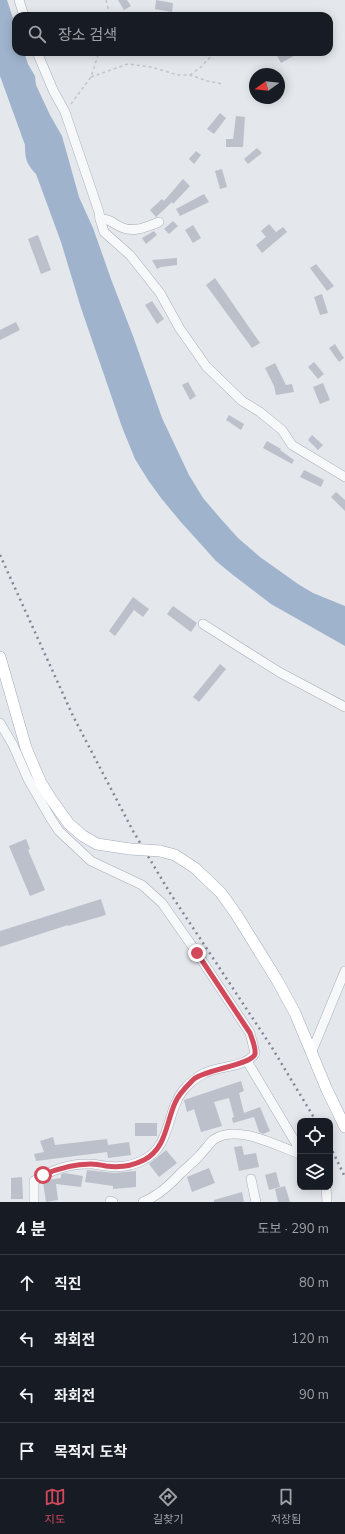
<!DOCTYPE html>
<html lang="ko">
<head>
<meta charset="utf-8">
<style>
	body { margin:0; font-family:"Nunito Sans","Noto Sans KR",sans-serif; background:#20242c; color:#f1f3f6 }
	.controls { position:absolute; right:12px; bottom:12px; display:grid; overflow:hidden; border-radius:8px; box-shadow:0 2px 10px #0003 }
	.controls button { width:36px; height:36px; display:grid; place-items:center; padding:0; border:0; border-bottom:1px solid #363941; background:#171b24; color:#f1f3f6; font:20px sans-serif }
	.compass { position:absolute; left:249px; top:68px; width:36px; height:36px; border-radius:50%; background:#171b24; box-shadow:0 2px 10px #0003; rotate:255deg }
	.stop { position:absolute; width:12px; height:12px; margin:-9px; border:3px solid #d1495b; border-radius:50%; background:#fff }
	.stop.end { background:#d1495b; border-color:#fff; box-shadow:0 1px 4px #0008 }
	.list { margin:0; padding:0; list-style:none }
	h2 { display:flex; justify-content:space-between; align-items:center; height:52px; margin:0; padding:0 16px; font-size:17px }
	h2 small { font-size:13px; font-weight:400; color:#9ea1a6 }
	.list li { display:grid; grid-template-columns:26px 1fr auto; gap:12px; align-items:center; box-sizing:border-box; height:56px; padding:0 16px; border-top:1px solid #363941 }
	.list b { display:block; font-size:15px; white-space:nowrap }
	.list em { font-size:13px; font-style:normal; color:#9ea1a6 }
	.icon { flex:none; width:22px; height:22px; fill:none; stroke:currentColor; stroke-width:2; stroke-linecap:round; stroke-linejoin:round }
	.map { position:relative; flex:none; width:345px; height:1202px; overflow:hidden }
	.search { position:absolute; background:#171b24; box-shadow:0 2px 10px #0003; left:12px; right:12px; top:12px; height:44px; display:flex; align-items:center; gap:10px; box-sizing:border-box; padding:0 14px; border-radius:12px; color:#9ea1a6; font-size:15px }
	.sheet { height:276px; background:#171b24 }
	nav { display:flex; justify-content:space-around; align-items:center; box-sizing:border-box; height:56px; border-top:1px solid #363941; background:#171b24; font-size:11px; color:#9ea1a6 }
	nav a { display:grid; justify-items:center; gap:2px }
	nav .on { color:#d1495b }
	.map>svg:first-child { display:block }
	.water { fill:#9fb4cc }
	.building { fill:#bbc0ca }
	.lines { fill:none; stroke-linecap:round; stroke-linejoin:round }
	.minor-casing { stroke:#a9aeb7; stroke-width:10 }
	.major-casing { stroke:#a3abb8; stroke-width:12 }
	.path { stroke:#c2c5cb; stroke-width:1.5; stroke-dasharray:3 3; stroke-linecap:butt }
	.minor { stroke:#f7f8fa; stroke-width:9 }
	.major { stroke:#fff; stroke-width:11 }
	.rail { stroke:#7d8696; stroke-width:2.5; stroke-dasharray:2 4; stroke-linecap:butt }
	.major-bridge-casing { stroke:#a3abb8; stroke-width:12; stroke-linecap:butt }
	.major-bridge { stroke:#fff; stroke-width:11 }
	.route { stroke:#d1495b; stroke-width:5 }
</style>
</head>
<body>
<div class="map">
<svg width="345" height="1202" viewBox="0 0 345 1202">
	<rect width="100%" height="100%" fill="#e4e7ec"/>
	<path class="water" d="M0 0H7L16 27V52H24L28 64 35 76 36 85 50 115 62 136 79 197 93 228 111 279 133 336 162 418 189 475 203 498 221 519 238 538 260 557 298 584 313 593 345 606V646L271 604 233 575 216 561 180 521 161 498 148 480 135 459 122 427 81 308 61 242 36 174C27 164 25 160 25 145L0 76Z"/>
	<g class="building">
		<path d="M118 0H127L131 6 124 10Z"/>
		<path d="M156 0 173 3 172 12 155 9Z"/>
		<path d="M275 52H301L281 63Z"/>
		<path d="M220 113 226 118 214 134 207 129Z"/>
		<path d="M236 116 245 117 243 147H226V139H233Z"/>
		<path d="M257 148 262 153 248 164 244 159Z"/>
		<path d="M196 151 201 155 194 164 189 159Z"/>
		<path d="M222 169 227 187 220 189 215 171Z"/>
		<path d="M183 179 190 186 173 204 172 202 156 217 150 210 162 199 164 201Z"/>
		<path d="M204 194 209 202 180 216 176 209Z"/>
		<path d="M173 221 178 226 169 234 164 229Z"/>
		<path d="M269 224 276 232 283 227 287 232 262 253 256 245 266 237 261 231Z"/>
		<path d="M193 225 201 238 193 243 185 230Z"/>
		<path d="M154 231 157 235 146 244 142 238Z"/>
		<path d="M38 235 51 270 41 274 28 239Z"/>
		<path d="M177 258V265L161 267 157 269 152 260Z"/>
		<path d="M316 264 334 286 327 291 310 268Z"/>
		<path d="M215 278 260 343 252 348 206 285Z"/>
		<path d="M322 294 328 313 320 315 314 297Z"/>
		<path d="M152 301 164 319 157 324 145 305Z"/>
		<path d="M16 322 20 330 0 340V330Z"/>
		<path d="M335 344 344 358 339 362 329 348Z"/>
		<path d="M314 362 324 374 318 379 308 367Z"/>
		<path d="M275 363 286 385 292 384 294 392 276 395 274 386 265 368Z"/>
		<path d="M188 382 196 396 190 400 182 385Z"/>
		<path d="M323 383 330 400 320 404 313 387Z"/>
		<path d="M229 415 244 424 241 430 226 420Z"/>
		<path d="M312 435 323 445 318 450 308 440Z"/>
		<path d="M267 441 281 449 280 450 294 460 292 464 263 448Z"/>
		<path d="M304 470 324 480 321 487 300 477Z"/>
		<path d="M336 492 345 500V511L331 497Z"/>
		<path d="M133 597 149 609 143 617 134 610 115 636 109 631Z"/>
		<path d="M173 606 197 623 191 632 167 614Z"/>
		<path d="M220 664 226 669 199 702 193 697Z"/>
		<path d="M26 839 30 849 28 850 45 890 30 896 9 846Z"/>
		<path d="M101 899 106 915 68 926V925L0 947V931Z"/>
		<path d="M241 1081 244 1091 239 1093 244 1113 260 1107 270 1131 263 1134 259 1132 254 1117 233 1123 232 1118 234 1117 229 1098 214 1102 222 1126 201 1132 194 1109 187 1112 184 1100Z"/>
		<rect x="135" y="1123" width="22" height="13"/>
		<path d="M53 1137 55 1145 107 1139 108 1145 129 1142 131 1155 108 1158 107 1152 36 1161 34 1154 44 1152 40 1141Z"/>
		<path d="M242 1146 244 1155 256 1153 259 1167 239 1171 234 1147Z"/>
		<path d="M166 1150 177 1163 159 1177 149 1164Z"/>
		<path d="M209 1168 215 1183 192 1192 187 1177Z"/>
		<path d="M87 1170 114 1173 136 1171V1187L113 1189V1186L85 1182Z"/>
		<path d="M276 1172 280 1187 269 1190 265 1175Z"/>
		<path d="M65 1173 83 1176 81 1187 56 1184 58 1200 46 1202 43 1182 47 1180 61 1178V1174Z"/>
		<path d="M22 1177 23 1199H11V1178Z"/>
		<path d="M285 1186 290 1202H278L275 1189Z"/>
		<path d="M242 1192 244 1202H214V1200Z"/>
	</g>
	<g class="lines">
		<defs>
			<g id="minor">
				<path d="M19 0 24 16"/>
				<path d="M37 52 53 90 65 112 99 212 100 219"/>
				<path d="M159 222C144 228 132 234 117 225 110 221 108 219 100 219L104 232 130 255 160 293 180 329 206 366 242 401 260 412 282 430 292 445 345 477"/>
				<path d="M203 624 279 672 345 707"/>
				<path d="M0 723 13 745 28 779 51 819 59 831 91 861 142 885 162 903 197 953 250 1033 255 1053C248 1067 219 1066 205 1073 198 1076 192 1081 186 1087 166 1108 172 1145 145 1159 133 1166 120 1168 106 1166 102 1166 96 1164 91 1164 71 1163 51 1170 34 1181V1202"/>
				<path d="M312 1051 345 971"/>
				<path d="M247 1061 300 1150"/>
				<path d="M251 1179 256 1202"/>
				<path d="M326 1187 327 1202"/>
				<path d="M110 1201 113 1202"/>
				<path d="M143 1202C158 1196 170 1185 181 1173 187 1167 194 1162 199 1156 204 1151 208 1145 213 1140 236 1123 277 1146 300 1154"/>
			</g>
			<g id="major">
				<path d="M0 657 26 748 41 783 51 799 69 824 83 836 97 844 130 849"/>
				<path d="M160 851 175 855 195 868 221 893 236 914 277 980 295 1013 327 1090 345 1127"/>
			</g>
		</defs>
		<use href="#minor" class="minor-casing"/>
		<use href="#major" class="major-casing"/>
		<g class="path">
			<path d="M106 0 110 16"/>
			<path d="M190 75 201 67 215 52"/>
			<path d="M91 77 128 64 151 67 178 75H190L207 81 223 84"/>
			<path d="M71 104 91 77 99 52"/>
		</g>
		<use href="#minor" class="minor"/>
		<use href="#major" class="major"/>
		<g class="rail">
			<path d="M0 555 73 716 133 831 170 893 271 1046 316 1121"/>
			<path d="M330 1146 345 1177"/>
		</g>
		<defs>
			<path id="major-bridge" d="M130 849 160 851"/>
		</defs>
		<use href="#major-bridge" class="major-bridge-casing"/>
		<use href="#major-bridge" class="major-bridge"/>
	</g>
	<g class="lines">
		<path class="route" d="M43 1175C59 1168 74 1164 91 1164 96 1164 101 1165 106 1166 119 1168 132 1166 144 1160 166 1149 166 1123 175 1103 179 1093 187 1086 194 1079 206 1069 252 1065 255 1054 256 1048 252 1039 250 1033L197 953"/>
	</g>
</svg>
<div class="controls">
<button><svg class="icon" aria-label="locate" viewBox="0 0 24 24"><circle cx="12" cy="12" r="6"/><path d="M12 2v4M12 18v4M2 12h4M18 12h4"/></svg></button>
<button><svg class="icon" aria-label="layers" viewBox="0 0 24 24"><path d="M12 4l9 5-9 5-9-5zM3 14l9 5 9-5"/></svg></button>
</div>
<svg class="compass" viewBox="-18 -18 36 36"><path d="M0-13l5 13h-10z" fill="#e53935"/><path d="M0 13l5-13h-10z" fill="#9ea1a6"/></svg>
<div class="stop" style="left:43px;top:1175px"></div>
<div class="stop end" style="left:197px;top:953px"></div>
<div class="search"><svg class="icon" aria-label="search" viewBox="0 0 24 24"><circle cx="10" cy="10" r="6"/><path d="M15 15l6 6"/></svg>장소 검색</div>
</div>
<section class="sheet">
<h2>4 분<small>도보 · 290 m</small></h2>
<ul class="list">
<li><svg class="icon" aria-label="ahead" viewBox="0 0 24 24"><path d="M12 20V5M6 11l6-6 6 6"/></svg><div><b>직진</b></div><em>80 m</em></li>
<li><svg class="icon" aria-label="left" viewBox="0 0 24 24"><path d="M17 20v-9H6M10 6l-5 5 5 5"/></svg><div><b>좌회전</b></div><em>120 m</em></li>
<li><svg class="icon" aria-label="left" viewBox="0 0 24 24"><path d="M17 20v-9H6M10 6l-5 5 5 5"/></svg><div><b>좌회전</b></div><em>90 m</em></li>
<li><svg class="icon" aria-label="arrive" viewBox="0 0 24 24"><path d="M6 21V4h12l-3 4 3 4H6"/></svg><div><b>목적지 도착</b></div></li>
</ul>
</section>
<nav>
<a class="on"><svg class="icon" aria-label="map" viewBox="0 0 24 24"><path d="M3 6l6-2 6 2 6-2v14l-6 2-6-2-6 2zM9 4v14M15 6v14"/></svg>지도</a>
<a><svg class="icon" aria-label="directions" viewBox="0 0 24 24"><path d="M12 3l9 9-9 9-9-9zM9 14v-3h6M13 9l2 2-2 2"/></svg>길찾기</a>
<a><svg class="icon" aria-label="saved" viewBox="0 0 24 24"><path d="M7 4h10v16l-5-4-5 4z"/></svg>저장됨</a>
</nav>
</body>
</html>
